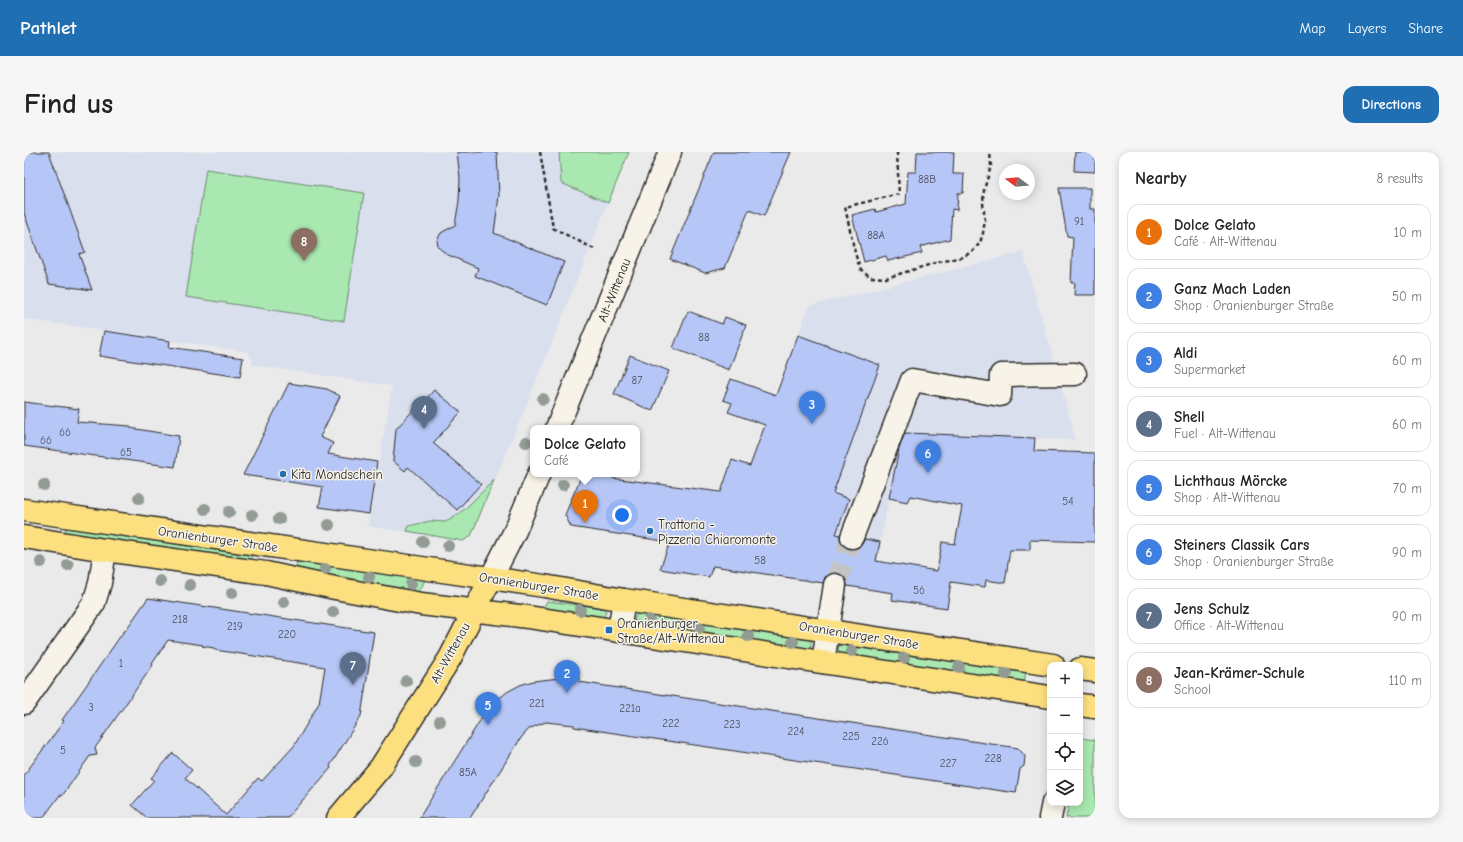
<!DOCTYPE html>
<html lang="en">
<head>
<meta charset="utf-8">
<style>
	body { margin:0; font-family:"Comic Neue",sans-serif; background:#f6f6f6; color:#222 }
	.controls { position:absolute; right:12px; bottom:12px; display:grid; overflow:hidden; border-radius:8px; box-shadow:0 2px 10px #0003 }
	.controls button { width:36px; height:36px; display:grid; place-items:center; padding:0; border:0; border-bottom:1px solid #e0e0e0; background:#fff; color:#222; font:20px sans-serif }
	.compass { position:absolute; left:975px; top:12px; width:36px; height:36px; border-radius:50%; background:#fff; box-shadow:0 2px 10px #0003; rotate:286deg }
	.you { position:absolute; left:598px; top:363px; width:14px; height:14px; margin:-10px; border:3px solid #fff; border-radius:50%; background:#1a73e8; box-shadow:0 0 0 6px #1a73e833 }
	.badge { display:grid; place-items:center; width:26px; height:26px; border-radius:50%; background:#1f6fb2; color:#fff; font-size:13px; font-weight:700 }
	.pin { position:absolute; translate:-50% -33px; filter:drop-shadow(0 1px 2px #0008) }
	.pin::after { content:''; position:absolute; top:21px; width:14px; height:12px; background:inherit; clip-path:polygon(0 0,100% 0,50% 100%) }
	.popup { position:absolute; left:506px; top:273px; width:110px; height:52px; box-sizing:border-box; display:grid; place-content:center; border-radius:8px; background:#fff; filter:drop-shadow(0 1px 3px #0005); font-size:13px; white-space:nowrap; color:#767676 }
	.popup b { font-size:15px; color:#222 }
	.popup::after { content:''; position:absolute; left:50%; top:100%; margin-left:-8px; border:8px solid transparent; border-top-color:#fff }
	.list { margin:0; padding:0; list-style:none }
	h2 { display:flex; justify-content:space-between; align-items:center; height:52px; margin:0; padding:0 16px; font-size:17px }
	h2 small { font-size:13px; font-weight:400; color:#767676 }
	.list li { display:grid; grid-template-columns:26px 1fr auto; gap:12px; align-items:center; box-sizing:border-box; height:56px; margin:0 8px 8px; padding:0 8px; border:1px solid #e0e0e0; border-radius:12px }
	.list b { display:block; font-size:15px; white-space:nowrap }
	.list p { margin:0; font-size:13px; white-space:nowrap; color:#767676 }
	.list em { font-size:13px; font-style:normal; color:#767676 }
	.icon { flex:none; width:22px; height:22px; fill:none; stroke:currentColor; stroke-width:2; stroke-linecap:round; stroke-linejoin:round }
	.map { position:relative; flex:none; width:1071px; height:666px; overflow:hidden; border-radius:12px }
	header { display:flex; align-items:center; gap:24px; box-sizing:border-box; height:56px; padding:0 20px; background:#1f6fb2; color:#fff }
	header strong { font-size:19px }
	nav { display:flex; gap:22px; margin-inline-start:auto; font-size:14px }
	.intro { display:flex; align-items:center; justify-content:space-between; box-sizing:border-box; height:96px; padding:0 24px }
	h1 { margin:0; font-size:28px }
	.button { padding:10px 18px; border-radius:12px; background:#1f6fb2; color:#fff; font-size:14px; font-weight:700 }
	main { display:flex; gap:24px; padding:0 24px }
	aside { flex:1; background:#fff; border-radius:12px; box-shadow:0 2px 10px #0003 }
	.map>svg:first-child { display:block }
	.built { fill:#dadfee }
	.green { fill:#a9e8b0; stroke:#6a8a6e }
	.building { fill:#b6c6f6; stroke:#2b2b2b }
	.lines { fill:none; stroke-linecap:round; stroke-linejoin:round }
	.minor-tunnel { stroke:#c4c4c5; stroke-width:22; stroke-dasharray:22 11; stroke-linecap:butt }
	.minor-casing { stroke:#2b2b2b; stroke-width:25 }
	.major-casing { stroke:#2b2b2b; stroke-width:25 }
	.path { stroke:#2b2b2b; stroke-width:2.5; stroke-dasharray:4 3; stroke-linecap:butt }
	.minor { stroke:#f7f3e8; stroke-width:22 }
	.major { stroke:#fce080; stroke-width:22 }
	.tree { fill:#929b94 }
	.poi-dot { fill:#1f6fb2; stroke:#f7f3e8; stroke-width:1.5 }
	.labels { text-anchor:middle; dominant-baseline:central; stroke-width:3; stroke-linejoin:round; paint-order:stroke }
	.number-label { font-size:11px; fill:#4e525e }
	.street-label { font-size:13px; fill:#2b2b2b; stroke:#f7f3e8 }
	.poi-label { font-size:13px; fill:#2b2b2b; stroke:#f7f3e8; text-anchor:start }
</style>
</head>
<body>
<header>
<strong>Pathlet</strong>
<nav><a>Map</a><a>Layers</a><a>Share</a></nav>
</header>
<div class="intro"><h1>Find us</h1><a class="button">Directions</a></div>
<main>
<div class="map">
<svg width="1071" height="666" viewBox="0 0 1071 666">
	<rect width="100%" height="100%" fill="#eaeaeb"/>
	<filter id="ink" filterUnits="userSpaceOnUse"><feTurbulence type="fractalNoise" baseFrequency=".025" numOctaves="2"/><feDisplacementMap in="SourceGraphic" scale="8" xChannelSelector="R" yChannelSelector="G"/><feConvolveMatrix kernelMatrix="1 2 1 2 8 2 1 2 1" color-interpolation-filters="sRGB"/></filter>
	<g filter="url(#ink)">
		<g class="built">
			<path d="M0 0H535L537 31 584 51 503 252 447 384 439 389 344 374 368 234 229 213 225 200 0 167Z"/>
			<path d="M999 100 1048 273 1051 288 878 281 847 438 689 414 785 154Z"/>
		</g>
		<g class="green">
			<path d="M535 0H605L584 51 537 31Z"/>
			<path d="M182 17 340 41 320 169 162 145Z"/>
			<path d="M470 328 447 384 439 389 383 379 385 374 406 369 420 370 426 368 442 356Z"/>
			<path d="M42 376 225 403 228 404 226 408 40 385Z"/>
			<path d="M275 409 401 428 395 440 276 417 272 415 273 410Z"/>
			<path d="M523 449 578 456 582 459 580 466 519 457Z"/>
			<path d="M614 462 786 488 787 489V495L783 497 616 472 611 471 610 469 612 463Z"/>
			<path d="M815 493 1002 520 1000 530 817 502 814 499Z"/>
			<path d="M1056 586 1071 588V666H1042L1045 651H1056Z"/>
		</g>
		<g class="building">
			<path d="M0 0H25L61 100 55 102 68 138 25 132 0 61Z"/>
			<path d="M433 0H473L475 44 470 81 540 110 523 153 451 124 454 116 422 102 414 95 413 88 417 81 431 73 435 49 436 26Z"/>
			<path d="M690 0H767L740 64 725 58 701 116 681 121 646 107Z"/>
			<path d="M893 0H930L929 22H940L939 41H934L933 58 928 57 926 87 896 95 898 101 864 109 862 104 840 110 828 63 851 57 852 60 882 52 884 20H892Z"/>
			<path d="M1051 0H1071V20L1050 19Z"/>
			<path d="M1035 36H1066V57H1071V143H1050L1051 131H1047L1049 85 1043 84Z"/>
			<path d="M664 159 698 172 701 165 722 173 705 218 649 196Z"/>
			<path d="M80 179 146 189 145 195 219 206 216 225 75 204Z"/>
			<path d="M774 183 856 213 809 341 825 347 812 382 816 383V387L818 393 823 396 830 397 836 395 841 387 856 390 852 409 913 419 918 390 931 392 938 354 886 344 883 350 865 346 875 297 881 281 1011 286 1010 299 1071 301V390L1006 388V398H986L981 431 962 428 961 435 927 430 923 456 868 448 869 441 823 434 822 428 819 424 813 421 806 422 801 425 799 431 689 414 685 425 636 417 646 390 547 375 541 363 558 322H590L588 326 697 340 708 308 726 314 741 273 704 260 708 251 699 248 707 227 752 243Z"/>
			<path d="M606 203 645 219 628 259 590 242Z"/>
			<path d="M265 231 303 237 316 244 296 285 309 291 304 302 353 310 345 362 295 355 299 335 219 323Z"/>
			<path d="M410 238 437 260 409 291 457 332 433 358 384 315 381 319 369 309 372 277 394 253 396 254Z"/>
			<path d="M0 250 55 257 53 270 106 274V276L155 284 151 315 0 294Z"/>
			<path d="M124 446 350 480 337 564 306 614 307 616 263 666H123L108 653 130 628 127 626 149 601 168 618 161 626 202 663 234 626 238 629 270 594 295 551 301 515 191 498 190 496 178 494 179 493 144 488 128 512 129 513 71 596 73 603 66 604 38 644 36 643 19 666H0V623L40 569 38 568 100 479H101Z"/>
			<path d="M544 525 555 526V530L994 596 1001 604 1000 614 996 617 992 641 550 575V573L522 570 516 572 505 577 497 586 446 666H395L462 559 472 549 483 540 496 533 509 529Z"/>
		</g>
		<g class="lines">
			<path class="minor-tunnel" d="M811 433 828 385"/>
			<defs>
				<g id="minor">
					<path d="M533 276 646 0"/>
					<path d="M828 385 888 228 976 243 977 223 1051 222"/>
					<path d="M467 426 491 379 515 322"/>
					<path d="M595 479 600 448"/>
					<path d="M799 510 811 433"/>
					<path d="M0 551 70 451 76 431 81 398"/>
					<path d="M1026 666 1029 651"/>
				</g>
				<g id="major">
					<path d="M0 358 391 415 520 434 600 448 1029 513"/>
					<path d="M0 385 81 398 242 421 311 436 397 452 504 465 1026 545"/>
					<path d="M1056 517 1071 519"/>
					<path d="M1056 553 1071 555"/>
					<path d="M314 666 357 615 426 506 467 426"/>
				</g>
			</defs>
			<use href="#minor" class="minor-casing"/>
			<use href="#major" class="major-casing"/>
			<g class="path">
				<path d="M516 0 529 76 572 98"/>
				<path d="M873 0 875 42 821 55 831 101 836 117 847 125 862 126 911 111 939 105 949 99 956 91 959 81 961 68 959 51 960 38 967 14 966 0"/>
			</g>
			<use href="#minor" class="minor"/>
			<use href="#major" class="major"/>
		</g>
		<g class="tree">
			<circle cx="519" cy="247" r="6"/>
			<circle cx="502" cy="290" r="6"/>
			<circle cx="20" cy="333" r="6"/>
			<circle cx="539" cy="333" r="6"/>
			<circle cx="115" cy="346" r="6"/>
			<circle cx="181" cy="357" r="6"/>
			<circle cx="205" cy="360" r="6"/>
			<circle cx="228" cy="363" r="6"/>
			<circle cx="255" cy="367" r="6"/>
			<circle cx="305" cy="373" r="6"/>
			<circle cx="399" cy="390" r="6"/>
			<circle cx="424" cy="394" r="6"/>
			<circle cx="17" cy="410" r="6"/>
			<circle cx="44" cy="413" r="6"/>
			<circle cx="301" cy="417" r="6"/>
			<circle cx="345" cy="425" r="6"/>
			<circle cx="136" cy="429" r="6"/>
			<circle cx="387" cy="432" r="6"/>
			<circle cx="166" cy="433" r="6"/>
			<circle cx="208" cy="441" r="6"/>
			<circle cx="260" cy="450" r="6"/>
			<circle cx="556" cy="458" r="6"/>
			<circle cx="309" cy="460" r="6"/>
			<circle cx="625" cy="468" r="6"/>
			<circle cx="675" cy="476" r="6"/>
			<circle cx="724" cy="484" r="6"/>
			<circle cx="769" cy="490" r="6"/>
			<circle cx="828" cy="499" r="6"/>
			<circle cx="880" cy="506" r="6"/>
			<circle cx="935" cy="515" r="6"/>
			<circle cx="982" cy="522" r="6"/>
			<circle cx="382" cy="529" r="6"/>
			<circle cx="416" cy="569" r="6"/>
			<circle cx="392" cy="610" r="6"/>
		</g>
	</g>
	<g class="poi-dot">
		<circle cx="259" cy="322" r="4"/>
		<circle cx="626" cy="379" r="4"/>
		<rect x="581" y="474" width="8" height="8" rx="2"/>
	</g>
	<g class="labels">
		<g class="number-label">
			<text x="903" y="27">88B</text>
			<text x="1055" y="69">91</text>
			<text x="852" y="83">88A</text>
			<text x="680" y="185">88</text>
			<text x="613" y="228">87</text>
			<text x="41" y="280">66</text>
			<text x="22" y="288">66</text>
			<text x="102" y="300">65</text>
			<text x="1044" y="349">54</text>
			<text x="736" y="408">58</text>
			<text x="895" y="438">56</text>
			<text x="156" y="467">218</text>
			<text x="211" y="474">219</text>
			<text x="263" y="482">220</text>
			<text x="97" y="511">1</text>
			<text x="513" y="551">221</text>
			<text x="67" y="555">3</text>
			<text x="606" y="556">221a</text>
			<text x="647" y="571">222</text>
			<text x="708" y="572">223</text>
			<text x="772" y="579">224</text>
			<text x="827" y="584">225</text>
			<text x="856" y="589">226</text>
			<text x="39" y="598">5</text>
			<text x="969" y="606">228</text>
			<text x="924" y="611">227</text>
			<text x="444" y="620">85A</text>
		</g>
		<g class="street-label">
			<text transform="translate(590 138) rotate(-68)">Alt-Wittenau</text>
			<text transform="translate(194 387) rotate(8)">Oranienburger Straße</text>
			<text transform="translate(515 434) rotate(9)">Oranienburger Straße</text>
			<text transform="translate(835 483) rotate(9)">Oranienburger Straße</text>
			<text transform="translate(426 501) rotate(-61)">Alt-Wittenau</text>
		</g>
		<g class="poi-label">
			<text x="267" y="322">Kita Mondschein</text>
			<text x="634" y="372">Trattoria -<tspan x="634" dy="15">Pizzeria Chiaromonte</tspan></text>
			<text x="593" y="471">Oranienburger<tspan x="593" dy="15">Straße/Alt-Wittenau</tspan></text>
		</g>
	</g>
</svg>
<div class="controls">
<button>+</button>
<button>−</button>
<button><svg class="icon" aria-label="locate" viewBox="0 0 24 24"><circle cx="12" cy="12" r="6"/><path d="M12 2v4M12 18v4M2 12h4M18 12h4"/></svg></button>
<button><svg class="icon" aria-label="layers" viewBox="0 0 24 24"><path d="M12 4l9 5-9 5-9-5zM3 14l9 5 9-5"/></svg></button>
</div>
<svg class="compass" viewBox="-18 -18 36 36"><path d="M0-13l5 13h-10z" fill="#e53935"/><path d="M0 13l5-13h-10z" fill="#767676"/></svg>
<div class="you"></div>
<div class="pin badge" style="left:561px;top:371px;background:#e8710a">1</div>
<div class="popup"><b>Dolce Gelato</b>Café</div>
<div class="pin badge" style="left:543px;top:541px;background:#3f7fe0">2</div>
<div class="pin badge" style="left:788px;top:272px;background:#3f7fe0">3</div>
<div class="pin badge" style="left:400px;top:277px;background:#5c6f8a">4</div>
<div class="pin badge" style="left:464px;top:573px;background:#3f7fe0">5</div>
<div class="pin badge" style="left:904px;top:321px;background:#3f7fe0">6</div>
<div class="pin badge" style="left:329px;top:533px;background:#5c6f8a">7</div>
<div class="pin badge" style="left:280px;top:109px;background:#8d6e63">8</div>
</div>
<aside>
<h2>Nearby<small>8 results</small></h2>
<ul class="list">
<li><span class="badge" style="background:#e8710a">1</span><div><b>Dolce Gelato</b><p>Café · Alt-Wittenau</p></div><em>10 m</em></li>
<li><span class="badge" style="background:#3f7fe0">2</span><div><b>Ganz Mach Laden</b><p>Shop · Oranienburger Straße</p></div><em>50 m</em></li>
<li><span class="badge" style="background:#3f7fe0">3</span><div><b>Aldi</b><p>Supermarket</p></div><em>60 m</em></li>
<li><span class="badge" style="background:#5c6f8a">4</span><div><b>Shell</b><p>Fuel · Alt-Wittenau</p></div><em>60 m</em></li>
<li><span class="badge" style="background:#3f7fe0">5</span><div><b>Lichthaus Mörcke</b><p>Shop · Alt-Wittenau</p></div><em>70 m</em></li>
<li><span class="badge" style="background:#3f7fe0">6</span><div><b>Steiners Classik Cars</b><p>Shop · Oranienburger Straße</p></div><em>90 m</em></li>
<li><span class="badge" style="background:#5c6f8a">7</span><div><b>Jens Schulz</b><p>Office · Alt-Wittenau</p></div><em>90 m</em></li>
<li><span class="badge" style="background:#8d6e63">8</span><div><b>Jean-Krämer-Schule</b><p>School</p></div><em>110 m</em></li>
</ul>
</aside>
</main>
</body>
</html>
